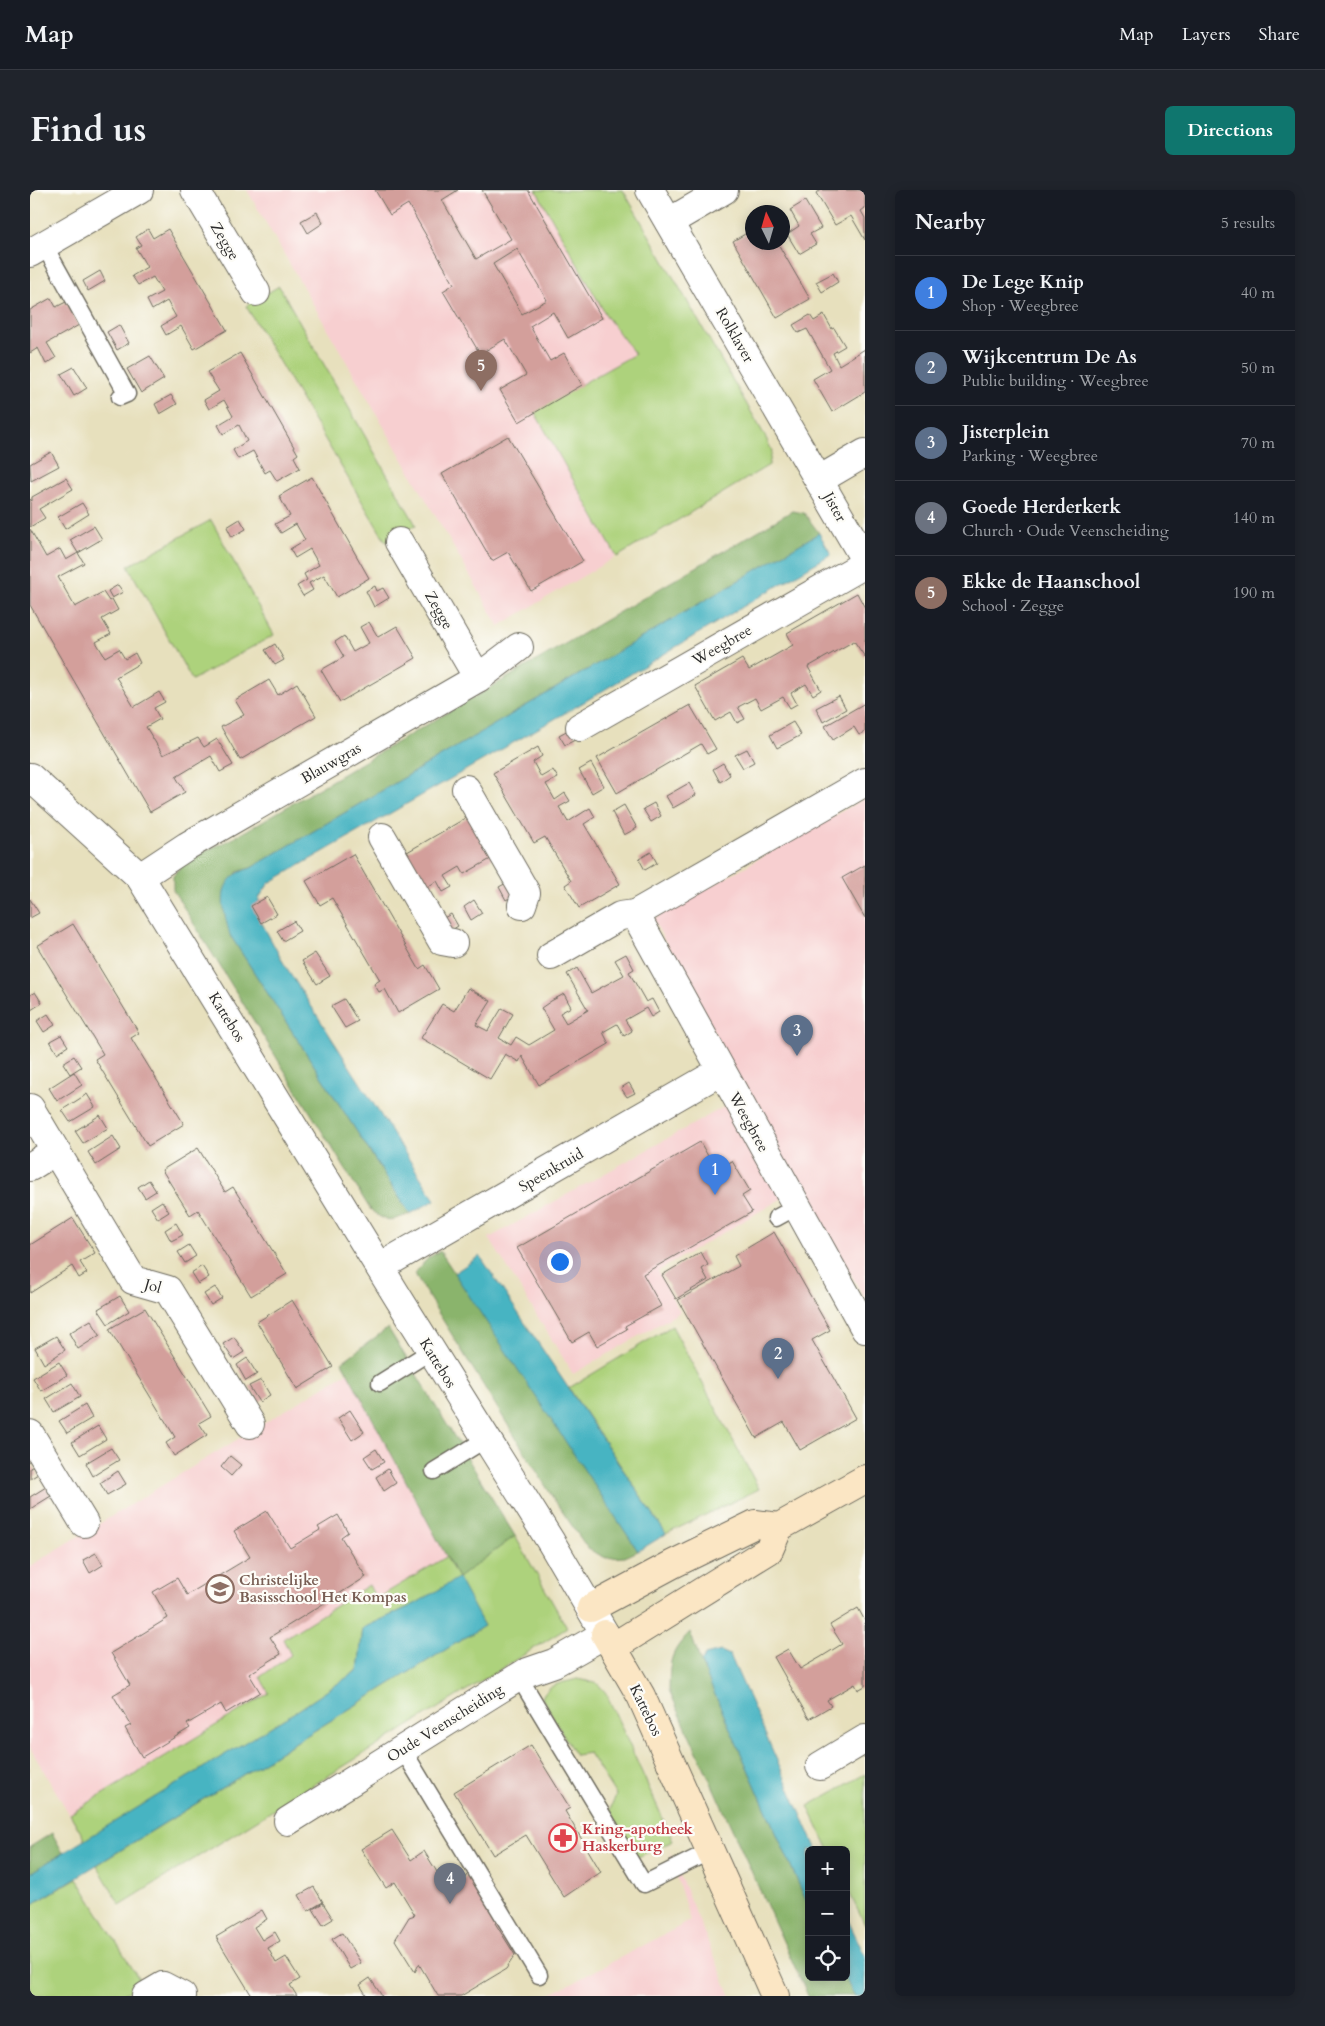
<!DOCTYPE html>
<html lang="en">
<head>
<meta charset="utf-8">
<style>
	body { margin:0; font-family:Cardo,serif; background:#20242c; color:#f1f3f6 }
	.controls { position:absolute; right:15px; bottom:15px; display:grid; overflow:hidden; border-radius:8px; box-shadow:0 2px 12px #0003 }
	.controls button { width:45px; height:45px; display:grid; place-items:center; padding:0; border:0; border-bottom:1px solid #363941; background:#171b24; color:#f1f3f6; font:25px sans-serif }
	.compass { position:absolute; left:715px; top:15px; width:45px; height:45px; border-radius:50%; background:#171b24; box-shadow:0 2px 12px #0003; rotate:355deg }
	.you { position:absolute; left:529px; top:1071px; width:18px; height:18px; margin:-12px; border:4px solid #fff; border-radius:50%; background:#1a73e8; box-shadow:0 0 0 8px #1a73e833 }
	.badge { display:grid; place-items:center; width:32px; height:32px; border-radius:50%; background:#0f766e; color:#fff; font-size:16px; font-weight:700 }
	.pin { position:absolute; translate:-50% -41px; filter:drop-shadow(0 1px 2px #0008) }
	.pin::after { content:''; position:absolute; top:26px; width:18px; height:15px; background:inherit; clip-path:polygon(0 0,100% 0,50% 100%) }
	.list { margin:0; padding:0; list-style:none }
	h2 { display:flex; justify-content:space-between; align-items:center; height:65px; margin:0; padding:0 20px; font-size:21px }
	h2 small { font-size:16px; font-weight:400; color:#9ea1a6 }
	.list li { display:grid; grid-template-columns:32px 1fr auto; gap:15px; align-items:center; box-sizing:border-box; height:75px; padding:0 20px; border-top:1px solid #363941 }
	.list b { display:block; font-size:19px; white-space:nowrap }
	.list p { margin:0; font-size:16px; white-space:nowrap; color:#9ea1a6 }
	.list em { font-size:16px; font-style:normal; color:#9ea1a6 }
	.icon { flex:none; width:28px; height:28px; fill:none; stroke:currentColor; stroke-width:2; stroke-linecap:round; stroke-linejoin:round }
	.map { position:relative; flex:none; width:835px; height:1806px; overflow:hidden; border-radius:8px }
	header { display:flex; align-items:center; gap:30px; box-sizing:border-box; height:70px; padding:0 25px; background:#171b24; border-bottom:1px solid #363941 }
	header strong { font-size:24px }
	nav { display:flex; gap:28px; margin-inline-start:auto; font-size:18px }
	.intro { display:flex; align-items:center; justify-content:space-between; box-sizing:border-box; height:120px; padding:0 30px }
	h1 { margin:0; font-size:35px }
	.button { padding:12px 22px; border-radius:8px; background:#0f766e; color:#fff; font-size:18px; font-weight:700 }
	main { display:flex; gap:30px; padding:0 30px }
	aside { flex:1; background:#171b24; border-radius:8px; box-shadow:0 2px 12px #0003 }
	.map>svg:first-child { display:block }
	.built { fill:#f7cfd0 }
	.green { fill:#add27c; stroke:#6c7e54 }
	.forest { fill:#8ab46c; stroke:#5a704c }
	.water { fill:#47b4c2; stroke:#397076 }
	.building { fill:#d39f9b; fill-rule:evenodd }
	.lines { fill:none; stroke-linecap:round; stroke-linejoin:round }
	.lane-casing { stroke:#6d6a5e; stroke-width:19 }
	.street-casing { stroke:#6d6a5e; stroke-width:30 }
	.secondary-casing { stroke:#6d6a5e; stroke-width:30 }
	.lane { stroke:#fff; stroke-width:16 }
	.street { stroke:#fff; stroke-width:28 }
	.secondary { stroke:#fbe6c4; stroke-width:28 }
	.labels { text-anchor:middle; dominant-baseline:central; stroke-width:4.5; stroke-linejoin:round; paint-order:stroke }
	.street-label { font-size:15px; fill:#2b2b2b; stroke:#fdfcf7 }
	.education-label { font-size:15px; font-weight:bold; fill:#785e54; stroke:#fdfcf7; text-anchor:start }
	.health-label { font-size:15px; font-weight:bold; fill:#be3a42; stroke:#fdfcf7; text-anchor:start }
</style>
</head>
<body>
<header>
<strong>Map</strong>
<nav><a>Map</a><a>Layers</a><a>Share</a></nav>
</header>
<div class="intro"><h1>Find us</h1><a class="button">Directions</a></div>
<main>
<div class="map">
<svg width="835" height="1806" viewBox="0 0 835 1806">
	<rect width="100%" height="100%" fill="#fdfcf7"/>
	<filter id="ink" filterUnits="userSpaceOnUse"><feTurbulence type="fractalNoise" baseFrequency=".02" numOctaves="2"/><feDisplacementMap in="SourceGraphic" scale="10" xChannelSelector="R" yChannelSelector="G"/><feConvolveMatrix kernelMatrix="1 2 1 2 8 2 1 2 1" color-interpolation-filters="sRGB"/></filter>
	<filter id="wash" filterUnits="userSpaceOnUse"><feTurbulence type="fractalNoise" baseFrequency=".0096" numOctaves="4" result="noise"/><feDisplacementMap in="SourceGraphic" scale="20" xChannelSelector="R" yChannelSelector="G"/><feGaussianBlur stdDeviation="1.12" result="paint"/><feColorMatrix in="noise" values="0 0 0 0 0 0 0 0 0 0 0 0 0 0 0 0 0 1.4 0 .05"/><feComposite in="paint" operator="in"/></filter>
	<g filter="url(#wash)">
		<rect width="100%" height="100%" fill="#e7e0bd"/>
		<g class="built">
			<path d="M217 0H520L619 173 592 363 469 436Z"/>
			<path d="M835 608V1109L771 997 628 1081 650 1122 543 1184 459 1048 717 904 623 729Z"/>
			<path d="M318 1182 432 1369 338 1422 310 1473 47 1637 0 1558V1376Z"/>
			<path d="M638 1658 701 1806H517L660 1731Z"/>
		</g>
		<g class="green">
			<path d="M506 0H593L735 246 742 261 739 275 587 367 504 221 605 164 577 127Z"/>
			<path d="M249 96 386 335 356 352 216 116Z"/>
			<path d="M181 330 244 445 162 490 98 376Z"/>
			<path d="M642 1136 729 1299 636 1344 539 1198Z"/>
			<path d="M485 1346 537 1438 90 1715 67 1675 454 1436 428 1389 385 1414 333 1438 328 1480 270 1519 55 1650 40 1624 239 1503 230 1487 261 1465 253 1449 339 1395 346 1409 416 1367 428 1388Z"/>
			<path d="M547 1489 567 1493 576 1503 643 1651 606 1668 580 1620 586 1605 559 1563 545 1565 512 1508C517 1493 534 1493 547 1489Z"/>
			<path d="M835 1584V1735L816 1696V1660H799L778 1616Z"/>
			<path d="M47 1688 112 1794 90 1806H0V1716Z"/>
		</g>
		<g class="forest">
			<path d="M762 321 774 323 789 343 221 678 207 682 200 745 380 1024C360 1031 357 1034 340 1019L143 700V686L157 669 202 649Z"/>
			<path d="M410 1061 608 1361 595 1367 576 1368 558 1359 525 1311 388 1090 385 1083 398 1068Z"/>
			<path d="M358 1138 485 1346 428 1388 312 1172Z"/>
			<path d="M660 1442 671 1473 779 1717V1787H814L825 1806H778L639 1500C640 1470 639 1464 660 1442Z"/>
			<path d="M22 1643 33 1663 0 1683V1657Z"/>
		</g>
		<g class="water">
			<path d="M789 343 801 364 549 515 239 693 229 708 228 726 253 772 405 1010 380 1024 200 745C192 716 184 688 221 678Z"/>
			<path d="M450 1066 636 1344 608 1361 424 1083Z"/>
			<path d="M428 1388 454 1436 0 1716V1683L270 1519 328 1480 333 1438 385 1414Z"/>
			<path d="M691 1461 700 1465 787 1660H779V1717L671 1473 675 1465Z"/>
			<path d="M816 1726 835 1766V1806H825L814 1787H816Z"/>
		</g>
		<g id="blocks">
			<g class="building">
				<path d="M345 0H428L412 10 446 69 481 49 452 0H498L572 128 538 148 523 122 500 136 520 171 534 163 552 195 489 232 470 200 496 185 475 149 450 164 413 101 424 94 378 14 360 25ZM487 59 517 110 492 124 463 74Z"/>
				<path d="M792 0H835V18L831 21 835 28V50L821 26 805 35 786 3Z"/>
				<path d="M775 11 791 38 780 44 786 54 769 64 757 44 769 36 760 20Z"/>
				<path d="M287 22 293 33 278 43 271 31Z"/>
				<path d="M118 39 123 48 138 39 197 140 164 159 151 136 136 145 131 136 146 127 137 111 122 120 117 110 132 102 123 87 108 95 102 86 117 77 106 58 111 55 106 47Z"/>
				<path d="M722 40V52H747L780 109 747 128 703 51Z"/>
				<path d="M70 81 75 91 58 101 53 91Z"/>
				<path d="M803 83 808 92 792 102 786 92Z"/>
				<path d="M21 108 26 117 36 112 49 135 17 153 26 168 16 174 8 158 0 163V120Z"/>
				<path d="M780 125 784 131 794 125 802 139 804 138 815 156 803 163 809 175 835 159V202L802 222 783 189 800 179 777 139 768 143 763 135Z"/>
				<path d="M89 135 99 153 87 160 77 142Z"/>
				<path d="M210 163 268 264 264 267 270 278 247 291 240 280 235 283 223 261 208 269 203 260 217 251 209 235 193 244 188 235 203 226 194 210 179 219 174 210 189 201 177 182Z"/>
				<path d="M120 166 134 189 111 203 97 179Z"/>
				<path d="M44 177 57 198 44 206 31 184Z"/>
				<path d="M141 205 147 214 130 224 125 214Z"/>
				<path d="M478 246 553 371 501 401 478 362 462 371 412 284Z"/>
				<path d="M21 262 29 276 1 291 0 274Z"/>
				<path d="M282 287 339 388 307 407 294 385 279 393 283 400 273 406 267 396 277 390 274 384 289 375 280 359 265 368 260 359 275 350 266 334 251 343 245 334 260 326 249 306Z"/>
				<path d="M36 288 43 299 9 319 15 328 0 337V309L2 311V307Z"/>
				<path d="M52 313 59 324 35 339 28 327Z"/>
				<path d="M210 329 216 339 202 347 197 337Z"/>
				<path d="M64 336 72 349 48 363 54 373 28 387 45 417 73 402 79 411 82 409 88 420 72 429 81 444 66 452 75 467 89 459 95 469 105 463 110 473 86 487 104 517 129 502 135 512 124 518 130 529 116 537 133 565 168 548 174 557 187 549 203 575 190 582 181 566 146 587 155 602 120 622 0 415V339L16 367 30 359 36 370 48 363 40 350Z"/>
				<path d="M88 395 93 402 82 408 78 401Z"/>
				<path d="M345 396 347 401 353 398 359 408 344 417 336 401Z"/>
				<path d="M827 403 835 418V467L824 451 778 477 791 500 783 505 776 494 761 503 767 514 760 518 753 507 731 519 725 508 708 517 715 529 707 533 701 522 685 531 665 496 712 469 719 480 763 455 757 443Z"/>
				<path d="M339 432 348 447 367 436 386 468 310 512 291 480 314 467 305 452 314 446 323 462 339 453 330 437Z"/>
				<path d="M245 454 254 470 245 475 235 460Z"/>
				<path d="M239 490 248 505 267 493 286 526 210 570 191 537 214 525 205 510Z"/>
				<path d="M809 506 816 519 793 532 786 518Z"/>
				<path d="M835 513V542L829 545 824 537 803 550 795 536Z"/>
				<path d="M660 515 686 559 677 564 671 554 587 603 567 568Z"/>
				<path d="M763 532 771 545 747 558 740 545Z"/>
				<path d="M542 538 547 549 535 555 529 545Z"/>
				<path d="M508 557 512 566 503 572 511 587 523 580 528 588 516 594 525 610 535 603 540 611 529 617 538 632 560 618 565 627 554 634 590 694 549 718 535 695 541 691 515 647 504 653 463 583Z"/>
				<path d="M717 559 724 572 713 578 705 565Z"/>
				<path d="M561 573 574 596 562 603 549 580Z"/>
				<path d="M693 573 700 585 690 592 683 579Z"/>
				<path d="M659 593 666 605 643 618 636 606Z"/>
				<path d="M624 613 631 626 621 632 613 619Z"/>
				<path d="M594 615 607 638 594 645 582 622Z"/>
				<path d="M441 625 466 666 434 684 430 677 415 686 422 697 413 702 407 691 392 700 372 665Z"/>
				<path d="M621 662 627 673 615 680 609 669Z"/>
				<path d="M323 664 389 779 395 775 409 799 368 823 355 799 349 802 344 794 350 790 302 708 290 715 276 691Z"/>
				<path d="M835 675V728L812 688Z"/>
				<path d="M480 691 487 703 476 710 469 697Z"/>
				<path d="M237 707 247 724 231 733 221 716Z"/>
				<path d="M0 709 9 723 0 728Z"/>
				<path d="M444 710 452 723 441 730 434 717Z"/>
				<path d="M421 724 428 736 417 743 410 730Z"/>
				<path d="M264 731 270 741 253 751 247 741Z"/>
				<path d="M43 734 109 843 101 848 154 934 118 956 65 869 73 864 7 756Z"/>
				<path d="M285 763 300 786 287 794 272 771Z"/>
				<path d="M596 764 604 779 599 782 616 812 622 809 629 822 621 827 616 818 595 830 602 841 594 846 587 834 573 842 579 854 509 895 492 866 489 872 475 864 460 889 391 848 412 814 424 821 438 798 461 811 446 835 458 841 472 818 483 824 469 848 481 855 486 847 499 855 524 840 511 818 521 811 534 804 541 817 530 823 536 833 558 820 537 784 547 778 561 803 594 785 585 770Z"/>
				<path d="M5 802 12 813 1 820 0 805Z"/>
				<path d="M314 809 328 831 315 838 301 816Z"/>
				<path d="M18 824 25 835 14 842 7 831Z"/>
				<path d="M31 845 38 856 27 863 20 851Z"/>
				<path d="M44 866 51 877 40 884 33 873Z"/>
				<path d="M44 882 52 895 27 911 19 898Z"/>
				<path d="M599 893 605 903 597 907 591 898Z"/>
				<path d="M57 904 65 917 40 932 32 920Z"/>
				<path d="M70 925 78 938 53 953 45 941Z"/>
				<path d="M83 946 91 959 66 975 58 962Z"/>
				<path d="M670 952 686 980 702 971 720 1001 712 1006 722 1022 613 1084 631 1116 595 1136 597 1139 567 1156 559 1142 542 1152 487 1058Z"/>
				<path d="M168 958 195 1002 203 997 257 1084 221 1106 168 1020 160 1025 132 980Z"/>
				<path d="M119 990 126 1001 115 1008 108 997Z"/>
				<path d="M132 1011 139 1022 128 1029 121 1018Z"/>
				<path d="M43 1028 65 1063 50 1072 57 1083 49 1088 42 1076 0 1103V1055Z"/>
				<path d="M146 1033 153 1045 141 1051 135 1040Z"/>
				<path d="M744 1042 800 1140 782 1150 826 1228 770 1260 754 1232 726 1248 648 1110 709 1076 704 1066Z"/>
				<path d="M159 1055 166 1066 155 1073 148 1062Z"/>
				<path d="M671 1062 678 1075 672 1079 678 1090 646 1109 632 1085Z"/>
				<path d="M172 1076 179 1087 168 1094 161 1083Z"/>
				<path d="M185 1097 192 1108 181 1115 174 1104Z"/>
				<path d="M90 1106 99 1121 78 1134 68 1119Z"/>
				<path d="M262 1110 303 1177 267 1199 227 1132Z"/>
				<path d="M115 1118 181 1226 169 1233 177 1245 144 1266 136 1253 145 1247 79 1139Z"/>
				<path d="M61 1130 70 1145 48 1159 39 1143Z"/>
				<path d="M26 1146 35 1160 14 1174 5 1158Z"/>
				<path d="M204 1147 214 1162 203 1169 193 1154Z"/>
				<path d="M217 1168 227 1184 216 1191 207 1175Z"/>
				<path d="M29 1172 37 1185 11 1201 3 1188Z"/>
				<path d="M231 1190 240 1205 229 1212 219 1196Z"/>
				<path d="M42 1193 50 1207 24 1222 16 1209Z"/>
				<path d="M55 1215 62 1228 37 1243 29 1231Z"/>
				<path d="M320 1220 334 1242 322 1250 308 1228Z"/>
				<path d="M68 1236 76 1249 50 1265 42 1252Z"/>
				<path d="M81 1258 89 1270 63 1286 56 1273Z"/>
				<path d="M346 1259 354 1272 342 1279 334 1267Z"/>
				<path d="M200 1266 211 1275 201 1286 191 1277Z"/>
				<path d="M3 1276 8 1284 0 1289V1278Z"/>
				<path d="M358 1279 366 1293 354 1301 346 1287Z"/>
				<path d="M88 1281 96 1294 77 1305 70 1293Z"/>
				<path d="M16 1297 21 1306 0 1319V1307Z"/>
				<path d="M237 1321 260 1358 290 1340 288 1337 308 1325 318 1342 311 1347 336 1387 240 1447 251 1464 219 1484 230 1502 196 1523 191 1514 157 1534 160 1538 112 1567 95 1538 101 1535 83 1505 100 1495 81 1463 138 1428 123 1402 147 1388 157 1405 220 1367 204 1341Z"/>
				<path d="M66 1363 73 1375 60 1383 53 1370Z"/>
				<path d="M828 1418 835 1431V1496L828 1500 825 1494 797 1510 801 1516 779 1529 744 1467 758 1459 770 1479 791 1467 812 1454 800 1435Z"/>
				<path d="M501 1555 540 1618 535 1621 571 1682 534 1707 496 1645 463 1665 424 1602Z"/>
				<path d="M362 1640 381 1670 394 1661 420 1703 426 1699 441 1680 471 1729 465 1733 485 1765 476 1779 431 1806H408L389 1774 385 1782 365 1750 379 1727 385 1725 365 1692 356 1698 331 1659Z"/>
				<path d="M284 1697 293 1712 278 1721 269 1705Z"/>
				<path d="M293 1713 303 1729 293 1735 283 1719Z"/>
				<path d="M232 1720 237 1729 224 1737 232 1750 245 1742 250 1751 238 1758 246 1773 256 1767 270 1789 260 1795 267 1806H222L186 1747Z"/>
				<path d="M312 1743 331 1773 320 1779 302 1749Z"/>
				<path d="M340 1788 352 1806H337L330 1795Z"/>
			</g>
		</g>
	</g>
	<g filter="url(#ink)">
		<use href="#blocks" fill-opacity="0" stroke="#6d6a5e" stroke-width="1"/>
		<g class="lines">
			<defs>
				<g id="lane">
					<path d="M14 55 97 204 90 207"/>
					<path d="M746 1028 766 1017"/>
					<path d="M350 1193 401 1161"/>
					<path d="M404 1281 456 1249"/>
					<path d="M489 1487 614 1694 680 1661"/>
					<path d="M373 1560 509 1785"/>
				</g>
				<g id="street">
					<path d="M165 0 226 102"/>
					<path d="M620 0 835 370"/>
					<path d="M639 32 694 0"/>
					<path d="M0 63 109 0"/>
					<path d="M789 290 835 263"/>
					<path d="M369 352 448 488"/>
					<path d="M550 537 835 374"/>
					<path d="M0 587 110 687 369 1109 521 1352 575 1444 524 1473 495 1483 258 1631"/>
					<path d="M835 592 605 724 835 1139"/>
					<path d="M436 599 496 703 492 715"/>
					<path d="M352 647 412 751 423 753"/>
					<path d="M110 687 157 656 448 488 489 457"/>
					<path d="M521 766 590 726 605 724"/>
					<path d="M0 918 103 1090 138 1100 220 1234"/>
					<path d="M0 977 25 961"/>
					<path d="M350 1077 691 881"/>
					<path d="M0 1244 54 1333"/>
					<path d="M790 1576 835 1549"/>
					<path d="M116 1806 133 1796 152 1806"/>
				</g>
				<g id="secondary">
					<path d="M561 1418 643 1374 725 1334 749 1337 835 1289"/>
					<path d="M575 1444 611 1506 745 1806"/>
					<path d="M583 1457 739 1360 749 1337"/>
				</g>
			</defs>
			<use href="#lane" class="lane-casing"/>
			<use href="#street" class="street-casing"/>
			<use href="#secondary" class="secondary-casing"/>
			<use href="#lane" class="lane"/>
			<use href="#street" class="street"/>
			<use href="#secondary" class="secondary"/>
		</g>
	</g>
	<defs>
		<symbol id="school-ring" viewBox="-11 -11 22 22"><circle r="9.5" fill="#fdfcf7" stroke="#8d6e63" stroke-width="1.5"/><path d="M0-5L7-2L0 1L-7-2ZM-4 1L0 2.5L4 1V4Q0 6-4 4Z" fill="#8d6e63"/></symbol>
		<symbol id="pharmacy-ring" viewBox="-11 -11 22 22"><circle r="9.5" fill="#fdfcf7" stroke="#e0444e" stroke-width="1.5"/><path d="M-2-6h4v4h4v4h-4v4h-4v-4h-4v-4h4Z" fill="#e0444e"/></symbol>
	</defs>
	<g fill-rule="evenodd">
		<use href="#school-ring" x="174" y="1383" width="32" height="32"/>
		<use href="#pharmacy-ring" x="517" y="1632" width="32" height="32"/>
	</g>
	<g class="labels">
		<g class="street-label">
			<text transform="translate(195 51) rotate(59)">Zegge</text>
			<text transform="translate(705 145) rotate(60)">Rolklaver</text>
			<text transform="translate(805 317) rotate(61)">Jister</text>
			<text transform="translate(409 420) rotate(60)">Zegge</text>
			<text transform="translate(692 455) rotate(-30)">Weegbree</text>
			<text transform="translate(301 573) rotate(-30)">Blauwgras</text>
			<text transform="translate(197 827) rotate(58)">Kattebos</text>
			<text transform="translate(719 932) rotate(61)">Weegbree</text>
			<text transform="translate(521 980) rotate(-30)">Speenkruid</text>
			<text transform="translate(123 1096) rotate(16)">Jol</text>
			<text transform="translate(408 1173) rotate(58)">Kattebos</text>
			<text transform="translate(616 1520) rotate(64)">Kattebos</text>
			<text transform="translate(415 1533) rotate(-32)">Oude Veenscheiding</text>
		</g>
		<g class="education-label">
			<text x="209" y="1390">Christelijke<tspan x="209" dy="17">Basisschool Het Kompas</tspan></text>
		</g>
		<g class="health-label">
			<text x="552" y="1639">Kring-apotheek<tspan x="552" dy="17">Haskerburg</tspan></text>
		</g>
	</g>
</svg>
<div class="controls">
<button>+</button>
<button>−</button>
<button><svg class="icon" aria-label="locate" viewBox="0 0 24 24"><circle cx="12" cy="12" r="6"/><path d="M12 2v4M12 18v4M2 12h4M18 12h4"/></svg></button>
</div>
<svg class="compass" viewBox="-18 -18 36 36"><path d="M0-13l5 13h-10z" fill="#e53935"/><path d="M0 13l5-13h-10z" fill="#9ea1a6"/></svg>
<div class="you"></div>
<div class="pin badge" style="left:685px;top:1005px;background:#3f7fe0">1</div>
<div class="pin badge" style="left:748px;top:1189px;background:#5c6f8a">2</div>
<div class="pin badge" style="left:767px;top:866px;background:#5c6f8a">3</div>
<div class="pin badge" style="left:420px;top:1714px;background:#6b7280">4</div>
<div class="pin badge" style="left:451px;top:201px;background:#8d6e63">5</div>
</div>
<aside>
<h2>Nearby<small>5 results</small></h2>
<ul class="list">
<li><span class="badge" style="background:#3f7fe0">1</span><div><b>De Lege Knip</b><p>Shop · Weegbree</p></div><em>40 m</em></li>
<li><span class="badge" style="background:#5c6f8a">2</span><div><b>Wijkcentrum De As</b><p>Public building · Weegbree</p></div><em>50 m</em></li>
<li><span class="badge" style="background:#5c6f8a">3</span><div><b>Jisterplein</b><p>Parking · Weegbree</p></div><em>70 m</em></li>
<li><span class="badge" style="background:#6b7280">4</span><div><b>Goede Herderkerk</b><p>Church · Oude Veenscheiding</p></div><em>140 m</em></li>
<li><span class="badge" style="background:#8d6e63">5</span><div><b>Ekke de Haanschool</b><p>School · Zegge</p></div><em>190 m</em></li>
</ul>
</aside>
</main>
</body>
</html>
